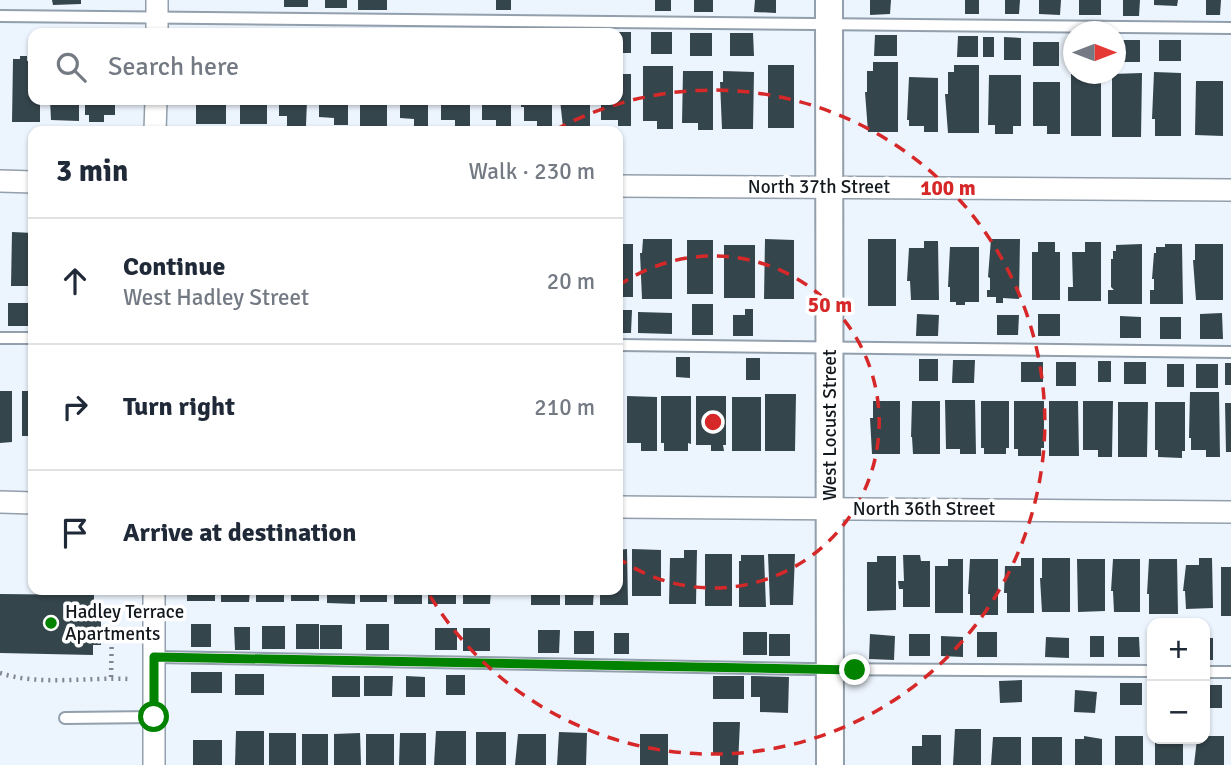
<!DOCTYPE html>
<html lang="en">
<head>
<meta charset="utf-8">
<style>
	body { margin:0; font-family:Signika,sans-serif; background:#f6f6f7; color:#1f2937 }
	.controls { position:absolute; right:21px; bottom:21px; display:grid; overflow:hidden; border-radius:14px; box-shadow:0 2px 5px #0004 }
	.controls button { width:63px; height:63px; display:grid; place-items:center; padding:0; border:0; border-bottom:2px solid #e0e1e3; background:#fff; color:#1f2937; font:35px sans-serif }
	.compass { position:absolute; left:1063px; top:21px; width:63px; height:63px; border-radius:50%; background:#fff; box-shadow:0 2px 5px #0004; rotate:90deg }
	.stop { position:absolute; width:21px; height:21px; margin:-16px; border:5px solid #018300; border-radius:50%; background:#fff }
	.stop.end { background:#018300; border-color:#fff; box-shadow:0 2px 7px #0008 }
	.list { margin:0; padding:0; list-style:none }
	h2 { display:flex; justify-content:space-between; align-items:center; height:91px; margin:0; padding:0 28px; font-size:30px }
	h2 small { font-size:23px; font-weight:400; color:#747a83 }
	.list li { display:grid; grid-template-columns:46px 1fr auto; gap:21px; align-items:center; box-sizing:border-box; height:126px; padding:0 28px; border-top:2px solid #e0e1e3 }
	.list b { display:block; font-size:26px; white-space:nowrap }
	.list p { margin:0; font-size:23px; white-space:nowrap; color:#747a83 }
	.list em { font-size:23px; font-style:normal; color:#747a83 }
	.icon { flex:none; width:38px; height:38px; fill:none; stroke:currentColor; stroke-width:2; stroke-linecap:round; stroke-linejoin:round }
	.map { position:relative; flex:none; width:1231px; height:765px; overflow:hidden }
	.search { position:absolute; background:#fff; box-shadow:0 2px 5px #0004; left:28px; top:28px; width:595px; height:77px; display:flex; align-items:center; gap:18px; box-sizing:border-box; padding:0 24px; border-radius:14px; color:#747a83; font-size:26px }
	.panel { position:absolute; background:#fff; box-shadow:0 2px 5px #0004; left:28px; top:126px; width:595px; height:469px; border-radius:14px }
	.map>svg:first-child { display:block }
	.building { fill:#35454c }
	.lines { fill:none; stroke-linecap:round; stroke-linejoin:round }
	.service-casing { stroke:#929fac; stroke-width:14 }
	.minor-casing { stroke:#929fac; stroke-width:24 }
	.tertiary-casing { stroke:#929fac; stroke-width:30 }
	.path { stroke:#7f868d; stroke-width:4.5; stroke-dasharray:2 5; stroke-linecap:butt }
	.service { stroke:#fff; stroke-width:10 }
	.minor { stroke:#fff; stroke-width:21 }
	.tertiary { stroke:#fff; stroke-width:26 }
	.route { stroke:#018300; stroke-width:9 }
	.ring { fill:none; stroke:#d62828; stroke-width:3.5; stroke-dasharray:12 9 }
	.poi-dot { fill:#018300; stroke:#fff; stroke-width:2.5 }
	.labels { text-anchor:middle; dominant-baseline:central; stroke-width:7; stroke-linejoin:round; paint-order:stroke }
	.street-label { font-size:19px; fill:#13181d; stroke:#fff }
	.poi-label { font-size:19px; fill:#13181d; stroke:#fff; text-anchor:start }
	.centre { fill:#d62828; stroke:#fff; stroke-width:3.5 }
	.ring-label { font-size:21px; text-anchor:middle; font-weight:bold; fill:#d62828; stroke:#fff; stroke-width:7; stroke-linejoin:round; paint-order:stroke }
</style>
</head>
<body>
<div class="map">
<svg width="1231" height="765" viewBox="0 0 1231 765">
	<rect width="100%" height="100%" fill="#ecf4fd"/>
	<g class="building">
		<path d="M52 0H81V4L53 5Z"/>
		<rect x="284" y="0" width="24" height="7"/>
		<rect x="325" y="0" width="22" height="8"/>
		<rect x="358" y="0" width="29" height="10"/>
		<rect x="496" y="0" width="15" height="10"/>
		<rect x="655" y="0" width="16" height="11"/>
		<rect x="694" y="0" width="19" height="12"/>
		<path d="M755 0H776V13L754 12Z"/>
		<path d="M870 0H891L890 14 870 15Z"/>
		<rect x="965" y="0" width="14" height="14"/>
		<path d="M1005 0H1020L1019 14H1005Z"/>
		<path d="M1039 0H1061L1060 15 1039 14Z"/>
		<rect x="1079" y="0" width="22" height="15"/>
		<path d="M1123 0H1140L1139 16H1123Z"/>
		<path d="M1154 0H1178L1177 6 1154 5Z"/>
		<path d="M1206 0H1221L1220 15H1206Z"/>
		<rect x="618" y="32" width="13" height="21"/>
		<rect x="651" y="32" width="21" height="22"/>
		<rect x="690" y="33" width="22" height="23"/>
		<path d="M730 33H753L754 56H730Z"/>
		<path d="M875 35H897V56H874Z"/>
		<path d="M958 36H978V57H957Z"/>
		<rect x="983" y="37" width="11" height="20"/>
		<path d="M1004 37 1021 38V60H1004Z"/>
		<path d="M1119 40H1140V62H1118Z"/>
		<rect x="1159" y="40" width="22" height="21"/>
		<rect x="1033" y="42" width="26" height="24"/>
		<path d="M20 56H27V61H33V100H40V122H12L13 59H20Z"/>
		<path d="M873 62H898V132H868L865 92H867V71H873Z"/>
		<rect x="768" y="65" width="26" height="63"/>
		<path d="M954 65H979V133H948L945 94H948V72H954Z"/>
		<path d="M643 66H673V129H657V121H643Z"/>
		<path d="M683 71H713V130H698V123H682Z"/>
		<path d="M723 71 754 72 753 129H722L720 82H723Z"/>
		<path d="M1154 72 1181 73V136H1155V119H1152Z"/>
		<path d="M1142 73 1141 137H1112V74Z"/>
		<path d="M618 74H631V126H618V120H601V100H618Z"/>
		<rect x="1071" y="74" width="30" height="62"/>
		<path d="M989 75H1021V126H1013V134H995V125H988Z"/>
		<path d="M909 77 938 78V132H924V126H909V120H907Z"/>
		<path d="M1196 81H1223V136L1195 135Z"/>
		<path d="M1033 82H1060V134H1047V126H1033Z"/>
		<path d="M50 100H79V121L51 120Z"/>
		<path d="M85 100H115V115H104V122H89V115H85Z"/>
		<rect x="196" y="100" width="30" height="24"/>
		<rect x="240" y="100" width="27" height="24"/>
		<path d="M279 100H307L306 126H287V116H279Z"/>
		<path d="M319 100H348V125H334V118L319 117Z"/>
		<rect x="360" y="100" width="27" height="26"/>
		<path d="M400 100H428V127L414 126V119L400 118Z"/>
		<path d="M441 100H470V127H455V120H441Z"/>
		<path d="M482 100H511V128H496V120H482Z"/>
		<path d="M521 100H552V127H537V121H524V107H521Z"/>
		<path d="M560 100H590V127H563Z"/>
		<path d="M12 232 33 233V286H11Z"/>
		<path d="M643 239H672V299H642L640 253H642Z"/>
		<path d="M765 239 794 240V299H764Z"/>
		<rect x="868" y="239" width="28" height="67"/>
		<path d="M991 239H1020L1019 299 1003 298V303H996V297H987V290H990V278L988 277Z"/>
		<rect x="687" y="240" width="26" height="54"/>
		<path d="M924 241H938L939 300H911L910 281H907L909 248H924Z"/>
		<path d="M1038 242H1055V252H1060V300H1032V252H1038Z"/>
		<path d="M1085 242H1101V301H1068V287H1073L1072 252H1085Z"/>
		<rect x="618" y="244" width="15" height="53"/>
		<path d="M1142 244V304H1108V290H1114L1111 287V259H1113V251H1116V245Z"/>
		<path d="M1165 244H1182L1183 304H1150V290H1154V279H1152L1154 253H1156V247H1165Z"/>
		<path d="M1195 244H1223V300H1196L1193 260H1195Z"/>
		<rect x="724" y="245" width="31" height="53"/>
		<path d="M950 247H979V302H965V305H956V302H950V287H948Z"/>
		<rect x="8" y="303" width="25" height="23"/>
		<rect x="692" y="304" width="21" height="31"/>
		<path d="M745 309H753V336H733V315H745Z"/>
		<path d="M618 310H632L631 333H618Z"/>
		<path d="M638 312 672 313V334L638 333Z"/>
		<path d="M1222 313 1223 339H1200V314Z"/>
		<path d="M917 314 939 315 938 336H916Z"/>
		<rect x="1038" y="314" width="22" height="22"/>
		<path d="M997 315H1019L1018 335H997Z"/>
		<path d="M1120 316 1141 317V338H1120Z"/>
		<rect x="1160" y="317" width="21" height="22"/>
		<path d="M676 357H690V378L676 377Z"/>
		<rect x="746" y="358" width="14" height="22"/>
		<rect x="919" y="359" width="19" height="22"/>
		<path d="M953 360H975L974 383H952Z"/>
		<rect x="1098" y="361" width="13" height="21"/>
		<rect x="1021" y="362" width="22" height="20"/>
		<rect x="1056" y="362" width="20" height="24"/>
		<rect x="1124" y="362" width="22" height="22"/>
		<rect x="1225" y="363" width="6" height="22"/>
		<rect x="1167" y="364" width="17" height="23"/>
		<rect x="1196" y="364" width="22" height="24"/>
		<path d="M0 391H12V442L0 443Z"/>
		<rect x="22" y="391" width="11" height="45"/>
		<path d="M1190 392H1219L1220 457H1206V450H1191V438H1189Z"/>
		<path d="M765 394H796L795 451H765Z"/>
		<path d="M627 396 657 397V451H641V443H627Z"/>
		<path d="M661 396H691V444L688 443V451H664V443H661Z"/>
		<path d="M696 396H726V445H723L724 451H711V445H696Z"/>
		<rect x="618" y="397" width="2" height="47"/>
		<rect x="732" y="397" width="29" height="54"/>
		<path d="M945 400H975L976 454H960V449H946Z"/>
		<path d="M873 401H900V454H872L870 418H873Z"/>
		<path d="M912 401H940V454H913L912 437H911Z"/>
		<path d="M981 401H1009V448H1006V454H984V448H981Z"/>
		<path d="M1014 401H1044V448H1041V456H1018V449H1014Z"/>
		<path d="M1049 401H1078L1079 456H1049Z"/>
		<path d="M1083 401H1113L1112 457H1098V450H1083Z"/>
		<path d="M1118 402H1148L1147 457H1118Z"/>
		<path d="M1155 402H1185V451H1182V458L1158 457V450H1155Z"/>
		<path d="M1225 403H1231V452H1226Z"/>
		<path d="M627 549 628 605H600V590H618V550Z"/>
		<path d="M632 549 661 550V596H632Z"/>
		<path d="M684 550H697L696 604H669L670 558H684Z"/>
		<rect x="705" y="554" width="27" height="52"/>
		<path d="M768 554H795L793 605H770Z"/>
		<path d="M741 555H764L766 607H739V561H741Z"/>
		<path d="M903 555H920L921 561H930V607H903V589H899L898 581H904Z"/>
		<path d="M877 556H896V610L867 611V562H877Z"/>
		<path d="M1021 558H1034V613H1007V593H1004L1005 566H1021Z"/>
		<path d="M1042 558H1070V612H1042L1040 578H1042Z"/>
		<path d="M1199 558H1212L1213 608 1186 609 1185 591H1183L1186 565H1199Z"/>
		<path d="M948 559H963V613H935V566H948Z"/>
		<path d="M970 559H998V615H970V594H968Z"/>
		<path d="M1077 559H1105V611L1078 612Z"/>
		<path d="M1113 559H1140V612H1114L1113 591H1111Z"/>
		<path d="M1149 559H1177L1178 614H1149V594H1147Z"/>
		<rect x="1221" y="567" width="10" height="49"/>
		<rect x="187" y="590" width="28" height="11"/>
		<path d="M221 590H250L249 602H221Z"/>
		<rect x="256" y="590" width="28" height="12"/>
		<rect x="291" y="590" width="28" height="11"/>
		<path d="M327 590H355V604L327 603Z"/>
		<rect x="360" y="590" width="27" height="12"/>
		<rect x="394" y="590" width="28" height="14"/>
		<rect x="428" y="590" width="28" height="14"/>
		<path d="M463 590H491L490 604H463Z"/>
		<rect x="495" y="590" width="30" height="4"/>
		<rect x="531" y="590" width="29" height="15"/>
		<path d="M565 590H594L593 605H565Z"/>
		<path d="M0 594 94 595V616H101V645H93V655L0 653Z"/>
		<rect x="191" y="624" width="20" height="23"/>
		<rect x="296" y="624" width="23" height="25"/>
		<rect x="366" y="624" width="23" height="26"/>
		<rect x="320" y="625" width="22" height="24"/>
		<rect x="262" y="626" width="23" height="23"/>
		<path d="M234 627H250V650H235Z"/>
		<rect x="435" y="628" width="22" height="22"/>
		<rect x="463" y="628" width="27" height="23"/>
		<path d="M538 630H560L559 653H538Z"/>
		<rect x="574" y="631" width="20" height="23"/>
		<rect x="743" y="632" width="24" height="23"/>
		<rect x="977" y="632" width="20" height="25"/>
		<rect x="614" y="633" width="15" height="21"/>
		<rect x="769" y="634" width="21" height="22"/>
		<path d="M870 634 895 636 894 660 869 659Z"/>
		<rect x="909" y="634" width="21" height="22"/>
		<path d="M941 636 963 637V657L941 656Z"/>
		<rect x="1090" y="636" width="14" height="21"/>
		<path d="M1046 637 1069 638V658L1045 657Z"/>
		<path d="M1118 637H1139L1140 657H1118Z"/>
		<rect x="1205" y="638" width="8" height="22"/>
		<rect x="191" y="672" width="31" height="21"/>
		<rect x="235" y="674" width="29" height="21"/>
		<rect x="446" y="675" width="19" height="20"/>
		<rect x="332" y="676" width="28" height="21"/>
		<path d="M364 676H393L392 696H364Z"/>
		<path d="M406 676 425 677V697H406Z"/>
		<rect x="713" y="676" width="31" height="23"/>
		<path d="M751 676 789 677 788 713 760 712V697H751Z"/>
		<path d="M1022 680V702L1000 703 999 681Z"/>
		<rect x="1120" y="683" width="22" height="22"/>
		<rect x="1205" y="685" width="17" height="23"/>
		<path d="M1075 690 1097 692 1095 713 1074 712Z"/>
		<path d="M713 722H740L738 765H720V755H713Z"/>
		<path d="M955 729H981V765H953Z"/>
		<path d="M236 731H264V765H235Z"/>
		<path d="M436 731H466V765H434Z"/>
		<rect x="476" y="732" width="30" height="33"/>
		<path d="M559 732 587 733 586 765H557Z"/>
		<rect x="269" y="733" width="27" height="32"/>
		<path d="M360 733 361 765H334V734Z"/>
		<path d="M400 733H426V765H399Z"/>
		<rect x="302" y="734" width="26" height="31"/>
		<rect x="366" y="734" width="28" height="31"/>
		<path d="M518 734H546V765H515Z"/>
		<rect x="640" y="734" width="28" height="31"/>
		<path d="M922 735H941V765H912V746H922Z"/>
		<path d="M1084 736 1102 739V765H1075V739H1084Z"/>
		<rect x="1115" y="736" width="28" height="29"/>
		<path d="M1205 736H1224V765H1194L1197 739H1205Z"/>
		<path d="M993 737H1021V765H991Z"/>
		<rect x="1032" y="737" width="30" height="28"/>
		<rect x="1155" y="739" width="28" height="26"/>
		<rect x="193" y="740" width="29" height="25"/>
	</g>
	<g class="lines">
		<defs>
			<g id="service">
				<path d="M0 16 1231 28"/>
				<path d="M0 338H33"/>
				<path d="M618 345 1231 352"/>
				<path d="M154 657 808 669 1152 671"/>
				<path d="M1205 672H1231"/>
				<path d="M65 718 154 717"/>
			</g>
			<g id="minor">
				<path d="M157 33V0"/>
				<path d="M155 131 156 100"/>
				<path d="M0 181 33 182"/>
				<path d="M618 186 1231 190"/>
				<path d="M0 502 33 503"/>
				<path d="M618 507 1231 512"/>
				<path d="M154 590V765"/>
			</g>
			<path id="tertiary" d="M829 0 830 765"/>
		</defs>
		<use href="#service" class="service-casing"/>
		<use href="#minor" class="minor-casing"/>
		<use href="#tertiary" class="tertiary-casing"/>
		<g class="path">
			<path d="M101 630H112L111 678"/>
			<path d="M0 673C38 686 89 677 129 679"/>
		</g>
		<use href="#service" class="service"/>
		<use href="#minor" class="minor"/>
		<use href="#tertiary" class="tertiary"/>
	</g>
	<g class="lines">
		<path class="route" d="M154 717V657L855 670"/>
	</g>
	<g class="ring">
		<path d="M618 286A166 166 0 1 1 618 558"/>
		<path d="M555 130A332 332 0 1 1 427 591"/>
	</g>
	<circle class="poi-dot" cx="51" cy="623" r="7"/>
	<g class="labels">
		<g class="street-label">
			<text x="819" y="187">North 37th Street</text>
			<text transform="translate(830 425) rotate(-90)">West Locust Street</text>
			<text x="924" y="509">North 36th Street</text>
		</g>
		<g class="poi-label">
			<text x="65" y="612">Hadley Terrace<tspan x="65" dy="22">Apartments</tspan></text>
		</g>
	</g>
	<circle cx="713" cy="422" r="10" class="centre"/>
	<g class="ring-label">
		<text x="948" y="195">100 m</text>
		<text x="830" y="312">50 m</text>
	</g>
</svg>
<div class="controls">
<button>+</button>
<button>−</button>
</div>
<svg class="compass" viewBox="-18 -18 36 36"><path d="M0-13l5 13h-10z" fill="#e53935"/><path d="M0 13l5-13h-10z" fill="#747a83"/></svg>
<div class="stop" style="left:154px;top:717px"></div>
<div class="stop end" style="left:855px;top:670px"></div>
<div class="search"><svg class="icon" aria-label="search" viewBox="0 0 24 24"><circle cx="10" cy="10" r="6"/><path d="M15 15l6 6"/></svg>Search here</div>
<section class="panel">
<h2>3 min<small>Walk · 230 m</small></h2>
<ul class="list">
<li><svg class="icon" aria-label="ahead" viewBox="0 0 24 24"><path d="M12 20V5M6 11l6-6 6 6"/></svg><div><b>Continue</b><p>West Hadley Street</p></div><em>20 m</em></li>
<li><svg class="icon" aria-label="right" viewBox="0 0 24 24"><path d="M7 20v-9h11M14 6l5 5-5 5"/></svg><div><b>Turn right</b></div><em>210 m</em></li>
<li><svg class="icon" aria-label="arrive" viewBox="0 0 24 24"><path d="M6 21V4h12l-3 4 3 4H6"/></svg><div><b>Arrive at destination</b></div></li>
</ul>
</section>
</div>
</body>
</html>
